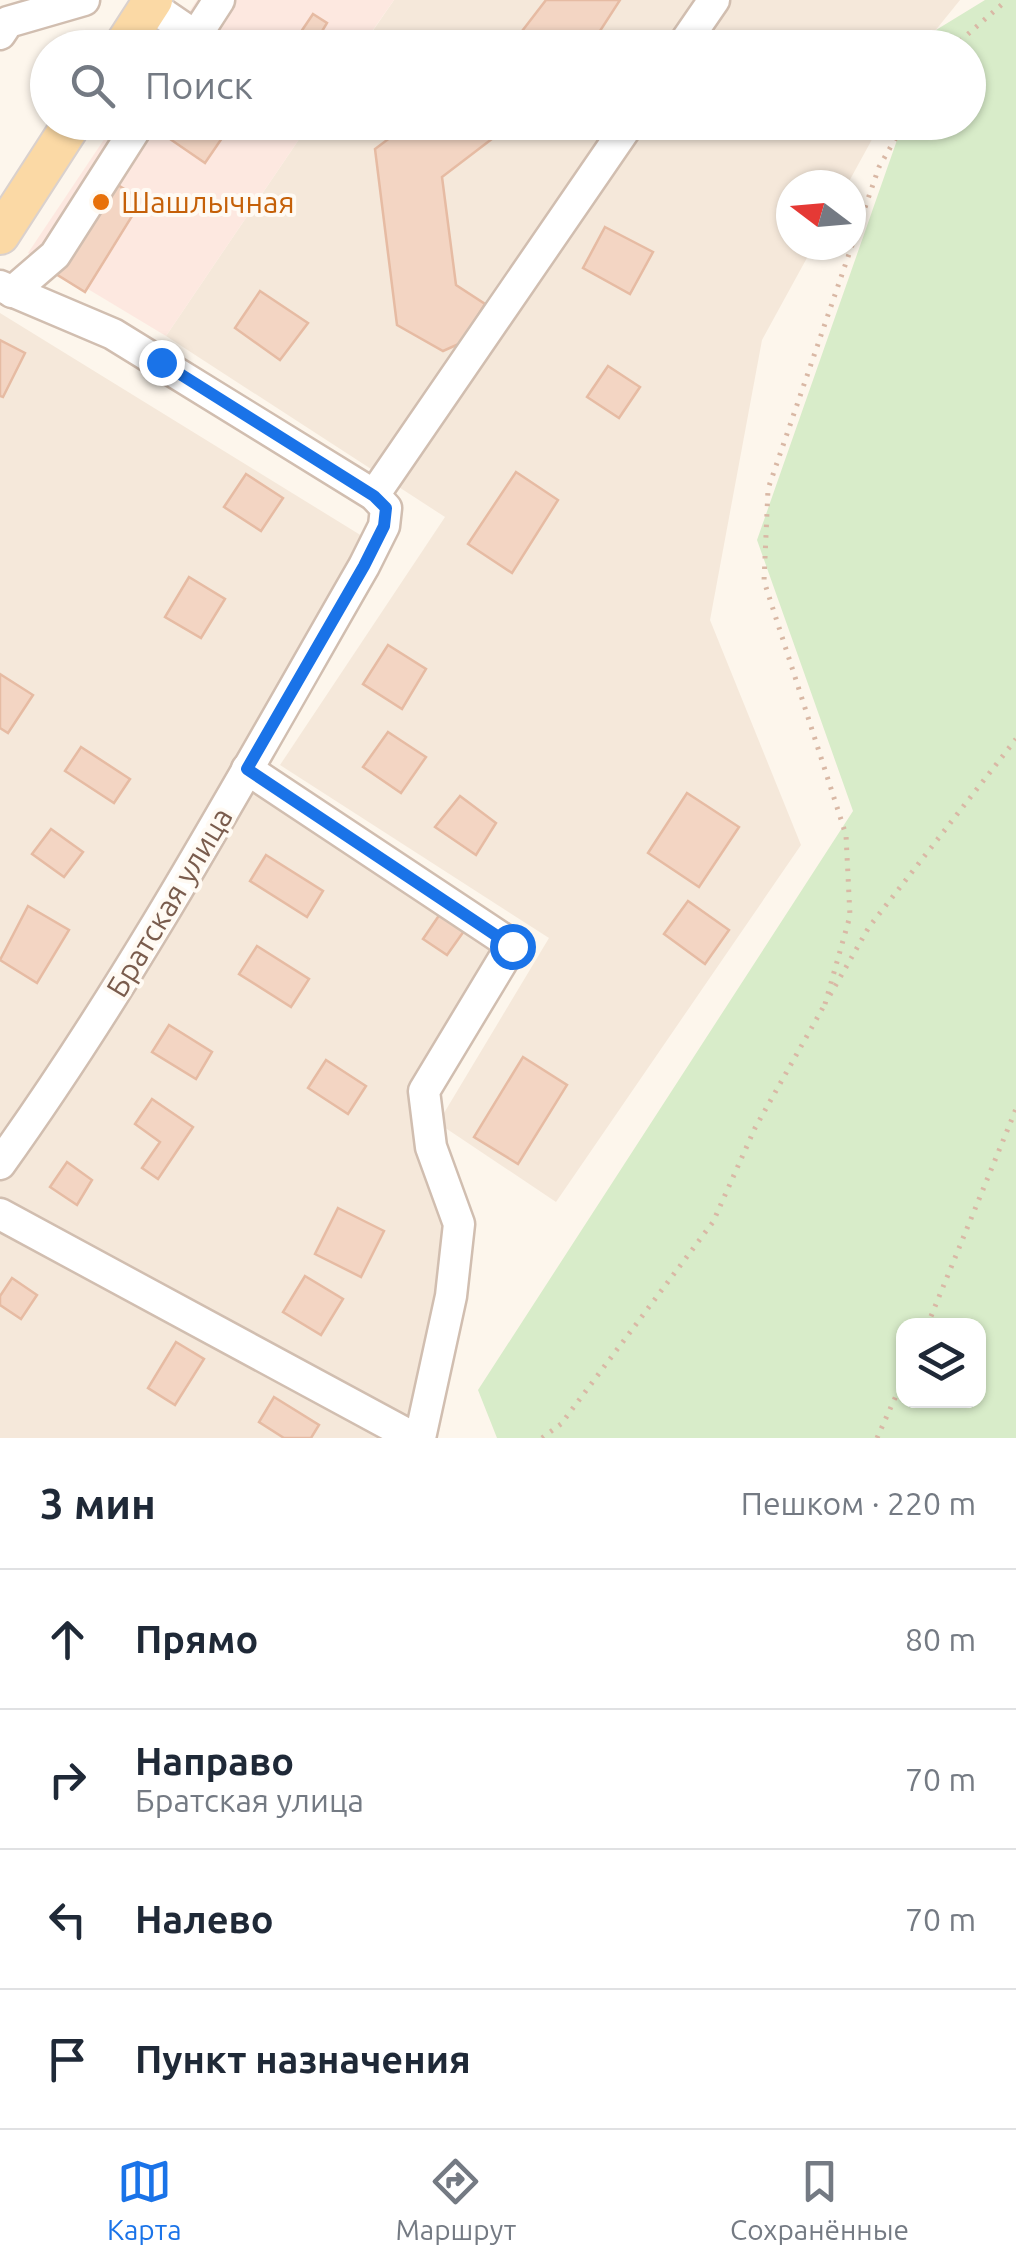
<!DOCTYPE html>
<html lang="ru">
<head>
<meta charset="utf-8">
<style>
	body { margin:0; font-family:Ubuntu,sans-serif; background:#f2f2f3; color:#1f2937 }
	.controls { position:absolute; right:30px; bottom:30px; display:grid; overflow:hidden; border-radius:20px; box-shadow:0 2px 8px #0004 }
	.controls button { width:90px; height:90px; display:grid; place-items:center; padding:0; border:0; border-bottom:2px solid #e0e1e3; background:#fff; color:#1f2937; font:50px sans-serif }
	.compass { position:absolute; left:776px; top:170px; width:90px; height:90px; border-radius:50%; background:#fff; box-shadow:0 2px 8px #0004; rotate:286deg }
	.stop { position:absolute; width:30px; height:30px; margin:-22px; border:8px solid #1a73e8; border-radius:50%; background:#fff }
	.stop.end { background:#1a73e8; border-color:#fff; box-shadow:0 2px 10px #0008 }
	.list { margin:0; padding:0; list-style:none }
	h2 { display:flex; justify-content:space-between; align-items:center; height:130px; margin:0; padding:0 40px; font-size:42px }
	h2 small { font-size:32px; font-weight:400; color:#747a83 }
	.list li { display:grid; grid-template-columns:65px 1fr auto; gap:30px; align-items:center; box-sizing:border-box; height:140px; padding:0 40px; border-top:2px solid #e0e1e3 }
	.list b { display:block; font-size:38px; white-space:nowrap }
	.list p { margin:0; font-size:32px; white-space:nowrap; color:#747a83 }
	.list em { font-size:32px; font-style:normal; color:#747a83 }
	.icon { flex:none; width:55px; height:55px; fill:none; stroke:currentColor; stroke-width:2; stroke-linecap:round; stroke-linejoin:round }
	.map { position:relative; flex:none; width:1016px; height:1438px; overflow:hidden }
	.search { position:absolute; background:#fff; box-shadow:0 2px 8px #0004; left:30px; right:30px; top:30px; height:110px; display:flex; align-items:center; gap:25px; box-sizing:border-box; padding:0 35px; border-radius:55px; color:#747a83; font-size:38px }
	.sheet { height:690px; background:#fff }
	nav { display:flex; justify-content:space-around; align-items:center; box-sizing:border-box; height:140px; border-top:2px solid #e0e1e3; background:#fff; font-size:28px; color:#747a83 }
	nav a { display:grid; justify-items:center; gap:5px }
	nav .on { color:#1a73e8 }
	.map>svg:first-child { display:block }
	.residential { fill:#f5e8da }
	.commercial { fill:#fde8e0 }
	.green { fill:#d8ecc9; fill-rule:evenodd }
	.building { fill:#f3d5c3; stroke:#e6bba3; stroke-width:2.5 }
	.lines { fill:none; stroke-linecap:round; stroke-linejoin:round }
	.minor-casing { stroke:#d1beb0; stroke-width:35 }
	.major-casing { stroke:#dad1cd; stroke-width:42 }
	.path { stroke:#d9b8a5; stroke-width:5; stroke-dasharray:2.5 8; stroke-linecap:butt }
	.minor { stroke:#fff; stroke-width:30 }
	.major { stroke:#fbd9a5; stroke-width:38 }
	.route { stroke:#1a73e8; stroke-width:12 }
	.food-dot { fill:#e8710a; stroke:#fffaf3; stroke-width:4 }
	.labels { text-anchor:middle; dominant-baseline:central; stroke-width:8; stroke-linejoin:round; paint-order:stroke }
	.food-label { font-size:30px; fill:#c56008; stroke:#fffaf3; text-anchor:start }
	.street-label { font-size:30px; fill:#7a5c4d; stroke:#fffaf3 }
</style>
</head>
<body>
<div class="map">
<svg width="1016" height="1438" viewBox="0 0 1016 1438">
	<rect width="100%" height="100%" fill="#fdf6ec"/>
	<g class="residential">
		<path d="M394 0H960L922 47 361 48Z"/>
		<path d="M310 123H881L847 185H791V245H814L762 340 710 620 801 845 556 1202 438 1123 549 938 280 765 445 517 166 336Z"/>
		<path d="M0 313 362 536 357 559 237 766 512 945 424 1106 463 1209 424 1438H0Z"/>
	</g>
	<g class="commercial">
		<path d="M197 0H394L361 47 165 48Z"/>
		<path d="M115 123H310L166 336 28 253Z"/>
	</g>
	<path class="green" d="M985 0H1016V1438H497L478 1390 853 811 757 540 903 123 968 122V48L929 47 936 30ZM904 1326H978V1400H904Z"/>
	<g class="building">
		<path d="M546 0H620L589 48H509Z"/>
		<path d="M313 14 327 23 312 48H290Z"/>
		<path d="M177 122H233L205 163 167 137Z"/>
		<path d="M411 122H514L442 177 456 285 485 304 461 343 443 351 397 325 375 149Z"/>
		<path d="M113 182 142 200 85 292 56 274Z"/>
		<path d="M605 227 653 252 630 294 583 268Z"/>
		<path d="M260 291 308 323 280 360 235 328Z"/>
		<path d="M0 340 25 353 3 397 0 396Z"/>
		<path d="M608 366 640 387 619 418 587 397Z"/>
		<path d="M516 472 558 500 512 573 468 544Z"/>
		<path d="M246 474 283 498 261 531 224 507Z"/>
		<path d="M189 577 225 599 201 638 165 617Z"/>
		<path d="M388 645 426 669 402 709 363 684Z"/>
		<path d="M0 674 33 695 8 733 0 728Z"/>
		<path d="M388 732 426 757 401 793 363 767Z"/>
		<path d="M81 747 130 779 114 803 65 771Z"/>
		<path d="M687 793 739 827 699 887 648 853Z"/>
		<path d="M460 796 496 823 476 855 435 827Z"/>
		<path d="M51 829 83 852 64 877 32 854Z"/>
		<path d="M266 855 323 891 307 917 250 881Z"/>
		<path d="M688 901 729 930 705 964 664 934Z"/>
		<path d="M28 906 69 930 37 983 0 960Z"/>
		<path d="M440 914 464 931 447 955 423 939Z"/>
		<path d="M257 946 309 979 291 1007 239 974Z"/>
		<path d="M169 1025 212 1052 196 1079 152 1052Z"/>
		<path d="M523 1057 567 1085 518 1164 474 1137Z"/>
		<path d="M326 1060 366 1086 348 1114 308 1088Z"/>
		<path d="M152 1099 193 1127 158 1179 142 1168 160 1142 135 1124Z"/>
		<path d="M67 1162 92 1180 77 1205 50 1187Z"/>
		<path d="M338 1208 384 1231 361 1277 315 1254Z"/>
		<path d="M305 1276 343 1299 321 1335 283 1312Z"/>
		<path d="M12 1278 37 1295 21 1319 0 1305V1296Z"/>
		<path d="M176 1342 204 1359 175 1405 148 1388Z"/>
		<path d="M274 1397 319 1425 311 1438H284L259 1422Z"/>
	</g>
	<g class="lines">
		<defs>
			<g id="minor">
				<path d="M150 5 213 48"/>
				<path d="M0 34 8 22 84 0"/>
				<path d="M188 48 219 0"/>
				<path d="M681 48 714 0"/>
				<path d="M0 286 113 334 374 495 386 508 384 526 364 566C247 769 136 974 0 1164"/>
				<path d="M12 292 55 255 140 122"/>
				<path d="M374 495 630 122"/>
				<path d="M247 769 512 945 424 1091 431 1147 459 1224 451 1296 420 1438"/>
				<path d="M0 1214 414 1438"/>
			</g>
			<g id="major">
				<path d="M122 48 153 0"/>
				<path d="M0 235 73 122"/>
			</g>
		</defs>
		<use href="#minor" class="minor-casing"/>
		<use href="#major" class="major-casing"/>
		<g class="path">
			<path d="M952 48 1007 0"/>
			<path d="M830 995 869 927 1016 739"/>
			<path d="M825 1004 850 916 846 835 764 581 768 489 879 167 905 122"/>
			<path d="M927 1326 1016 1109"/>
			<path d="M542 1438 561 1424 713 1222 755 1128 825 1004"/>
			<path d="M877 1438 904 1378"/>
		</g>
		<use href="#minor" class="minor"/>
		<use href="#major" class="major"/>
	</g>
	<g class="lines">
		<path class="route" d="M161 362 374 496 386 508 384 526 364 566 247 769 512 946"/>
	</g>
	<circle class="food-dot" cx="101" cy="202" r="10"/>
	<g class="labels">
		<g class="food-label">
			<text x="121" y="202">Шашлычная</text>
		</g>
		<g class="street-label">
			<text transform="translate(169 902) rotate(-59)">Братская улица</text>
		</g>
	</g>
</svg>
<div class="controls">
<button><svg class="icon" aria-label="layers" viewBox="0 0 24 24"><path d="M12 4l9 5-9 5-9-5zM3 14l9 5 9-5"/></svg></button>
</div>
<svg class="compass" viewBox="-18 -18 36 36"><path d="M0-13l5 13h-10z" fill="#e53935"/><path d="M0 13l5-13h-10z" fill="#747a83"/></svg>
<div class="stop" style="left:512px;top:946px"></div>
<div class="stop end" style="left:161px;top:362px"></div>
<div class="search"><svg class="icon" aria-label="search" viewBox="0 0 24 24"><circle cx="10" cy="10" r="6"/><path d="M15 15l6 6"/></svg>Поиск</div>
</div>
<section class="sheet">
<h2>3 мин<small>Пешком · 220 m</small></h2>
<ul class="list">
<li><svg class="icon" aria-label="ahead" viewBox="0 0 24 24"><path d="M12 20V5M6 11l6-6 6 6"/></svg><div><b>Прямо</b></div><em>80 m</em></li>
<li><svg class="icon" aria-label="right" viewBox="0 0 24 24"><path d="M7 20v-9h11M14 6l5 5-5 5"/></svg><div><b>Направо</b><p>Братская улица</p></div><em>70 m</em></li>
<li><svg class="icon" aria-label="left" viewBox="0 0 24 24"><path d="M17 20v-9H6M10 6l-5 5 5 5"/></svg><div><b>Налево</b></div><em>70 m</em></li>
<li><svg class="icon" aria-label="arrive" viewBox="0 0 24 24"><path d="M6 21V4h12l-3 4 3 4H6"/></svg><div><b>Пункт назначения</b></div></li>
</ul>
</section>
<nav>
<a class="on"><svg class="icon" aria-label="map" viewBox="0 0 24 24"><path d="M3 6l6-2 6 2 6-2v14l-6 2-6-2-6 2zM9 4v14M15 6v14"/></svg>Карта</a>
<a><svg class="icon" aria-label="directions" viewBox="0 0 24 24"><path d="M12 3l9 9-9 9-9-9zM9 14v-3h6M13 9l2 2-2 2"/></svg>Маршрут</a>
<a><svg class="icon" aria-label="saved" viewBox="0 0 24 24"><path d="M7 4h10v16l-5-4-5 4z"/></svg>Сохранённые</a>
</nav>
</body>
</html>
